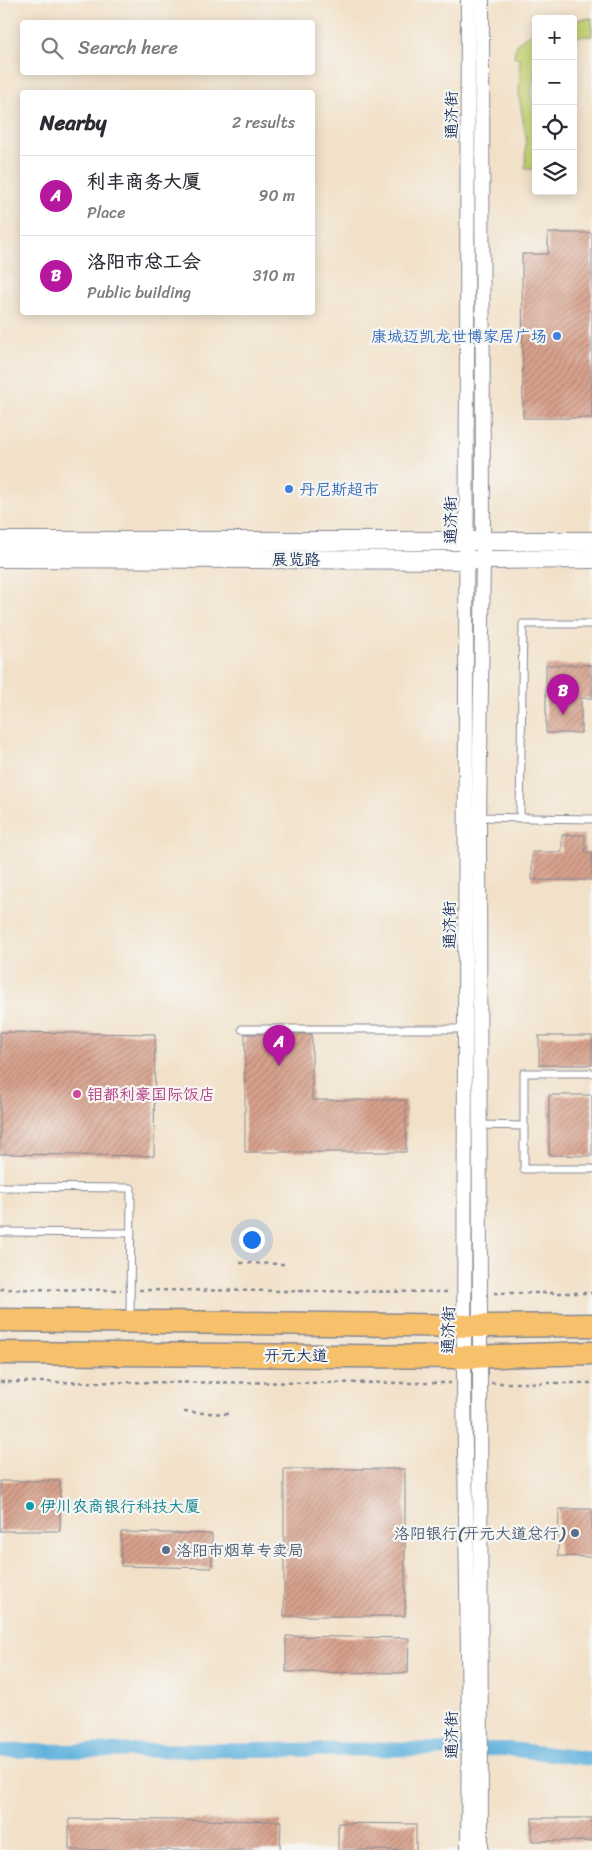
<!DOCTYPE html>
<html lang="en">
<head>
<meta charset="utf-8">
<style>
	body { margin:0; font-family:Sriracha,"LXGW WenKai TC",sans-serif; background:#f7f7f7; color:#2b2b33 }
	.controls { position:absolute; right:15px; top:15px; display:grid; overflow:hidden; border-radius:5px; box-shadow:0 2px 12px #0003 }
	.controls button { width:45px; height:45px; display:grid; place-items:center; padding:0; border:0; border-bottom:1px solid #e1e1e2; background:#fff; color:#2b2b33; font:25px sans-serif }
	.you { position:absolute; left:251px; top:1239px; width:18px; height:18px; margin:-12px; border:4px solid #fff; border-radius:50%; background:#1a73e8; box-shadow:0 0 0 8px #1a73e833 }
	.badge { display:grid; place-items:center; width:32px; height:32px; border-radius:50%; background:#b5179e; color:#fff; font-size:16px; font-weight:700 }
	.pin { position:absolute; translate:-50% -41px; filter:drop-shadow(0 1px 2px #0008) }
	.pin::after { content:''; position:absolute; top:26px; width:18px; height:15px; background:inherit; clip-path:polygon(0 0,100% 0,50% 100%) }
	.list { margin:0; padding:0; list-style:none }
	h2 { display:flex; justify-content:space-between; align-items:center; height:65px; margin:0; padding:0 20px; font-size:21px }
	h2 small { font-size:16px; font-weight:400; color:#7c7c81 }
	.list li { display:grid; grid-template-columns:32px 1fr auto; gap:15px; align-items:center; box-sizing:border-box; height:80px; padding:0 20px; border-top:1px solid #e1e1e2 }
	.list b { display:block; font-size:19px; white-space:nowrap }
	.list p { margin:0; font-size:16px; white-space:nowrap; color:#7c7c81 }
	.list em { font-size:16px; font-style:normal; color:#7c7c81 }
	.icon { flex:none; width:28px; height:28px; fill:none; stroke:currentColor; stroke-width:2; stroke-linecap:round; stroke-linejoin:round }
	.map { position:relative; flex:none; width:592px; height:1850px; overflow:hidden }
	.search { position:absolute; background:#fff; box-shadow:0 2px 12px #0003; left:20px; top:20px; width:295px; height:55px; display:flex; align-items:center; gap:12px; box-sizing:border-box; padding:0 18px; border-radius:5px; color:#7c7c81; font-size:19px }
	.panel { position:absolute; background:#fff; box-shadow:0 2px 12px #0003; left:20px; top:90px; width:295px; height:225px; border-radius:5px }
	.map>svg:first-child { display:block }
	.green { fill:#c4d172; stroke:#708068 }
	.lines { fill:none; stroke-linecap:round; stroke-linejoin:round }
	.canal { stroke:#63b3de; stroke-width:14 }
	.building { fill:url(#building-hatch) }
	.service-casing { stroke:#868894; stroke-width:9 }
	.minor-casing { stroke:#868894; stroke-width:16 }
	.tertiary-casing { stroke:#868894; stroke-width:20 }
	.primary-casing { stroke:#868894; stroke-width:25 }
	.path { stroke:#868894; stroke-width:2.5; stroke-dasharray:4 4; stroke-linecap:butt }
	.service { stroke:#fff; stroke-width:7 }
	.minor { stroke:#fff; stroke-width:14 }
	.tertiary { stroke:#fff; stroke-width:18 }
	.primary { stroke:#f6c16b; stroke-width:22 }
	.shop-dot { fill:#3f7fe0; stroke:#f6f6f2; stroke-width:2 }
	.hotel-dot { fill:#d1479c; stroke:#f6f6f2; stroke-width:2 }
	.culture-dot { fill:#0f9aa8; stroke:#f6f6f2; stroke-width:2 }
	.service-dot { fill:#5c6f8a; stroke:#f6f6f2; stroke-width:2 }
	.labels { text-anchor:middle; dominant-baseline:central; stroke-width:4.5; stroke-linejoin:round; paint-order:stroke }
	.street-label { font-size:16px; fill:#1b2f5e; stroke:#f6f6f2 }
	.shop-label { font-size:16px; fill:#366cbe; stroke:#f6f6f2; text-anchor:end }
	.hotel-label { font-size:16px; fill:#b23c85; stroke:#f6f6f2; text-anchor:start }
	.culture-label { font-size:16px; fill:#0d838f; stroke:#f6f6f2; text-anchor:start }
	.service-label { font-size:16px; fill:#4e5e75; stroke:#f6f6f2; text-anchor:end }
</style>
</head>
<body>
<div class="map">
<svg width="592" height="1850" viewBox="0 0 592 1850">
	<defs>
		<pattern id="building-hatch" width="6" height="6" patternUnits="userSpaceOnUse" patternTransform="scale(1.25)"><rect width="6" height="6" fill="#d8a18c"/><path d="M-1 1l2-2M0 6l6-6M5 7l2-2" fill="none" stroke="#ae8476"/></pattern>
	</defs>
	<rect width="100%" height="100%" fill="#f6f6f2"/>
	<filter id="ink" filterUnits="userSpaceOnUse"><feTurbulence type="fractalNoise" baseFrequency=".02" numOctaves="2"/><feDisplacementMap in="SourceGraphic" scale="10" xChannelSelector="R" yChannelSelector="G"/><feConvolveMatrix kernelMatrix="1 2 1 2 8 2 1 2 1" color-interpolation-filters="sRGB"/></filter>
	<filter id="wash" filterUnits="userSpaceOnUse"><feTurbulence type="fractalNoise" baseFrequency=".0096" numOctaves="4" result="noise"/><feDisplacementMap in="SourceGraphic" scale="20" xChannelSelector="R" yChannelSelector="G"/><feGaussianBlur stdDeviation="1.12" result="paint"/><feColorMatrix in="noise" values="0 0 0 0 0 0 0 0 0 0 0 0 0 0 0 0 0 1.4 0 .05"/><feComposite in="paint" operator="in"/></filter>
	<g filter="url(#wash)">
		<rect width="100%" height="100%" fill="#f2e1c9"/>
		<g class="green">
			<path d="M592 18V36L573 37V20Z"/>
			<path d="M532 26H536V64L531 95 536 115V169H525L526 136 519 97 520 58 514 57C515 45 520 37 532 34Z"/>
		</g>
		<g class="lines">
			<path class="canal" d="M0 1751 509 1749 592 1759"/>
		</g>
		<g id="blocks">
			<g class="building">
				<path d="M548 233H592V418H523L522 254H548Z"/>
				<path d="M546 665H592V698H581V733H546Z"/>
				<path d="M562 835H585V852H592V880H532V852H562Z"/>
				<path d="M0 1032 155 1034 154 1156 0 1154Z"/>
				<path d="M245 1034H312V1100H406V1152H245Z"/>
				<rect x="539" y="1036" width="53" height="29"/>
				<path d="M549 1095H592V1156L549 1155Z"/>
				<rect x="284" y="1469" width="121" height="147"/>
				<rect x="0" y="1481" width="60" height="50"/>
				<path d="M559 1509H592V1557L558 1556Z"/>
				<path d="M121 1532 212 1534V1568L121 1566Z"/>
				<path d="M286 1636 409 1638 408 1673 286 1672Z"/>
				<rect x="532" y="1818" width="60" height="23"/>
				<path d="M69 1819 281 1821 280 1850H69Z"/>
				<path d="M338 1823 416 1824V1850H338Z"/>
			</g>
		</g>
	</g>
	<g filter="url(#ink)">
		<use href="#blocks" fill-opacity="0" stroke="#868894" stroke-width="1"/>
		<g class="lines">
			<defs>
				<g id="service">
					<path d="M477 817 592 819"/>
					<path d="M520 818 523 624H592"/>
					<path d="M242 1029H466"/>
					<path d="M592 1073H524V1169H592"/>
					<path d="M479 1125 524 1126"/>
					<path d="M0 1187 131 1188 130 1318"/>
					<path d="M0 1232 131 1233"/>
				</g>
				<g id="minor">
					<path d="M468 1850 469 1720 464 1383 468 0"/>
					<path d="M481 1850 479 817 483 560 482 0"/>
				</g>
				<g id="tertiary">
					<path d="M0 541H592"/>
					<path d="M0 558 483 560 592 559"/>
				</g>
				<g id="primary">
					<path d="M0 1320 480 1326 592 1325"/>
					<path d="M0 1353 465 1357 592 1353"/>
				</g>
			</defs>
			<use href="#service" class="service-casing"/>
			<use href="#minor" class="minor-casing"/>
			<use href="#tertiary" class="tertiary-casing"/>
			<use href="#primary" class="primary-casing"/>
			<g class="path">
				<path d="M240 1263 285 1264"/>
				<path d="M0 1289 121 1290"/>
				<path d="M139 1290 451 1292"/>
				<path d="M494 1293H592"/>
				<path d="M0 1382 451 1383"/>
				<path d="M491 1383H592"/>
				<path d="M184 1412 229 1414"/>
			</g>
			<use href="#service" class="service"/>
			<use href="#minor" class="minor"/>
			<use href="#tertiary" class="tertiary"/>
			<use href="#primary" class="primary"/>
		</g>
	</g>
	<g class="shop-dot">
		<circle cx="557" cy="336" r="5"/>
		<circle cx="289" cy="489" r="5"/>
	</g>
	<circle class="hotel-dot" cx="77" cy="1094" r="5"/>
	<circle class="culture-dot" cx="30" cy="1506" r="5"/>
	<g class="service-dot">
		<circle cx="575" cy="1533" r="5"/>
		<circle cx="166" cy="1550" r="5"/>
	</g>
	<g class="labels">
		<g class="street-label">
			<text transform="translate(451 115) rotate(-90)">通济街</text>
			<text transform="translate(450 520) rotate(-90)">通济街</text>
			<text x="296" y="559">展览路</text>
			<text transform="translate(449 925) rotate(-90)">通济街</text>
			<text transform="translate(448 1330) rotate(-89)">通济街</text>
			<text x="296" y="1355">开元大道</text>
			<text transform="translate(451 1735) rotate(-90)">通济街</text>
		</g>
		<g class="shop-label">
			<text x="547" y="336">康城迈凯龙世博家居广场</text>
			<text x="299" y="489" text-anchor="start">丹尼斯超市</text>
		</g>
		<g class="hotel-label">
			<text x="87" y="1094">钼都利豪国际饭店</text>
		</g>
		<g class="culture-label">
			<text x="40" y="1506">伊川农商银行科技大厦</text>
		</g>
		<g class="service-label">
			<text x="565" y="1533">洛阳银行(开元大道总行)</text>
			<text x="176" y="1550" text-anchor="start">洛阳市烟草专卖局</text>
		</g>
	</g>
</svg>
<div class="controls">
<button>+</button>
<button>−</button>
<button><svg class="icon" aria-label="locate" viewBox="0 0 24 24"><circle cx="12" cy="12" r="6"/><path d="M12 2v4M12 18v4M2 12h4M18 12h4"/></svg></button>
<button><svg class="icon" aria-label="layers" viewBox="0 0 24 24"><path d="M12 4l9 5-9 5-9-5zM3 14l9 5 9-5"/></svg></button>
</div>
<div class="you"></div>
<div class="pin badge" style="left:279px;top:1066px">A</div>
<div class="pin badge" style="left:563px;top:715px">B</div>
<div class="search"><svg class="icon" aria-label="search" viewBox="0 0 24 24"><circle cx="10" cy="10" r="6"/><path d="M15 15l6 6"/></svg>Search here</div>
<section class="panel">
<h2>Nearby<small>2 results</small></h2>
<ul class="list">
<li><span class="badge">A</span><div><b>利丰商务大厦</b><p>Place</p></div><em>90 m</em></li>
<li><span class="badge">B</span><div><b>洛阳市总工会</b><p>Public building</p></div><em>310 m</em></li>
</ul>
</section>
</div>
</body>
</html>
